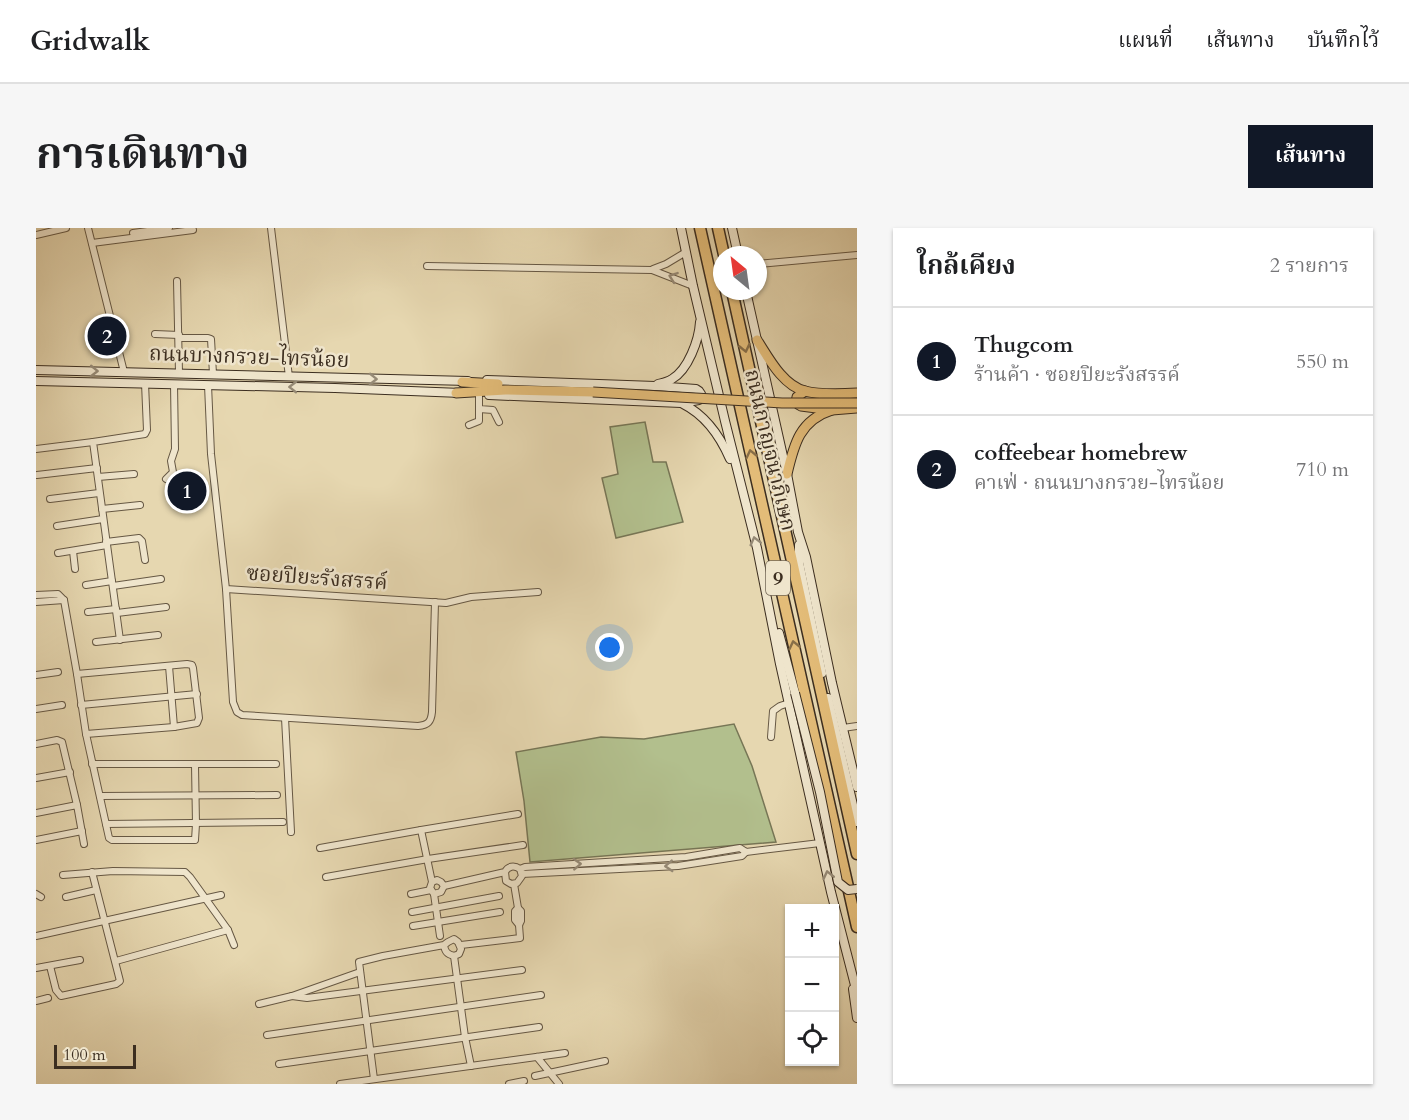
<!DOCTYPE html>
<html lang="th">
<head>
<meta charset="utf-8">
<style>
	body { margin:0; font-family:Cardo,"Noto Serif Thai",serif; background:#f6f6f6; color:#202124 }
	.controls { position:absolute; right:18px; bottom:18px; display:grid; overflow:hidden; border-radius:0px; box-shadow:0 2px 4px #0004 }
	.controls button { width:54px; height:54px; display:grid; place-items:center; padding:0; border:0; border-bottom:2px solid #e0e0e0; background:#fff; color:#202124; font:30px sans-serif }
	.compass { position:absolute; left:677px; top:18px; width:54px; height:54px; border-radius:50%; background:#fff; box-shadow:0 2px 4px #0004; rotate:331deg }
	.scale { position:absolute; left:18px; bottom:15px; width:82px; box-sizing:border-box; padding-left:6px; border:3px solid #3c2e20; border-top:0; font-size:16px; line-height:21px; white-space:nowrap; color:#3c2e20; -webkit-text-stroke:4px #efe5cc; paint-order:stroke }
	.you { position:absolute; left:574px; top:420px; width:21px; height:21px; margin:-15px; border:4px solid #fff; border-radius:50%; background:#1a73e8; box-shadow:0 0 0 9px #1a73e833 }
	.badge { display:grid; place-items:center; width:39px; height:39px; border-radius:50%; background:#111827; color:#fff; font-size:20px; font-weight:700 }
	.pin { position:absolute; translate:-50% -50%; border:3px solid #fff; box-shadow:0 2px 6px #0006 }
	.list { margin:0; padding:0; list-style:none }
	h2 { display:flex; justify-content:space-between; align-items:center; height:78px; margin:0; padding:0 24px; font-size:26px }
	h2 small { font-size:20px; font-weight:400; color:#757577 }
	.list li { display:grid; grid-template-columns:39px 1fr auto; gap:18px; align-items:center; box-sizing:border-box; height:108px; padding:0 24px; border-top:2px solid #e0e0e0 }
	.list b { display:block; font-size:22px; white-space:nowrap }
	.list p { margin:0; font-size:20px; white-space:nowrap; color:#757577 }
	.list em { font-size:20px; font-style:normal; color:#757577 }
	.icon { flex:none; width:33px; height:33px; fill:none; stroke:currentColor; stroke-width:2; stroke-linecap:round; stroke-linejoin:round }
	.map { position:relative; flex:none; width:821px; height:856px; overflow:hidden; border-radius:0px }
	header { display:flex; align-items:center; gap:36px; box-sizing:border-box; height:84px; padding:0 30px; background:#fff; border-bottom:2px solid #e0e0e0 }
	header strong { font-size:28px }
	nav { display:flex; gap:33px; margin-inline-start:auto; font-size:21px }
	.intro { display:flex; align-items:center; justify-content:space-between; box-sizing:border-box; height:144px; padding:0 36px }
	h1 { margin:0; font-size:42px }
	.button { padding:15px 27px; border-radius:0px; background:#111827; color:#fff; font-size:21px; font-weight:700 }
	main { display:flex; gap:36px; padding:0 36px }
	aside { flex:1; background:#fff; border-radius:0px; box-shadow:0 2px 4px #0004 }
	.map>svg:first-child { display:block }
	.green { fill:#b2bf8d; stroke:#777656; stroke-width:1.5 }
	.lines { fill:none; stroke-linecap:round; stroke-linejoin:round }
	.street-casing { stroke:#665844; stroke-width:8 }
	.secondary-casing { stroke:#3c2e20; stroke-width:10 }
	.primary-casing { stroke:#3c2e20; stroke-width:11 }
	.highway-casing { stroke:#3c2e20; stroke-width:13 }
	.street { stroke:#efe5cc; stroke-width:6 }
	.secondary { stroke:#efe5cc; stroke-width:8 }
	.primary { stroke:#e3bc78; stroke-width:9 }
	.highway { stroke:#e3bc78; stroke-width:10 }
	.secondary-bridge-casing { stroke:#3c2e20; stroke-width:10; stroke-linecap:butt }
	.primary-bridge-casing { stroke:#3c2e20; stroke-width:11; stroke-linecap:butt }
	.secondary-bridge { stroke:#efe5cc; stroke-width:8 }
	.primary-bridge { stroke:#e3bc78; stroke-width:9 }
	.oneway { stroke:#968a76 }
	.oneway2 { stroke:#876e48 }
	.labels { text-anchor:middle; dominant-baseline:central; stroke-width:5; stroke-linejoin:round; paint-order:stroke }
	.shield { fill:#efe5cc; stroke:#726554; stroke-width:1.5 }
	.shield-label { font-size:20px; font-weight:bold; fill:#3c2e20 }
	.street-label { font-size:21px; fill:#3c2e20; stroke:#efe5cc }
</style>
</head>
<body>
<header>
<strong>Gridwalk</strong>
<nav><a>แผนที่</a><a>เส้นทาง</a><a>บันทึกไว้</a></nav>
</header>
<div class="intro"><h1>การเดินทาง</h1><a class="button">เส้นทาง</a></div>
<main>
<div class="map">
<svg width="821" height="856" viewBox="0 0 821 856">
	<rect width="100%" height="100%" fill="#e6d7b0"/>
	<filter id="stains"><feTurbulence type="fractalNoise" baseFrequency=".00333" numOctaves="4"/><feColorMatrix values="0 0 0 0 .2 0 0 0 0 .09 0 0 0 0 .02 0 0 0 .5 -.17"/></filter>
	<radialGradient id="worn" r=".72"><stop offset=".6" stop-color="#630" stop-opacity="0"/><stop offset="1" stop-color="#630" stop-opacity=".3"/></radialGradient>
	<g class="green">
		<path d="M609 194 617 234H630L647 294 580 310 566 250 582 246 574 199Z"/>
		<path d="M698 496 716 538 740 614 494 634 488 573 480 524 565 509 608 511Z"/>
	</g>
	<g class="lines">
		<defs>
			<g id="street">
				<path d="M52 0 88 144"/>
				<path d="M235 0 253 149"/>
				<path d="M97 5 133 0"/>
				<path d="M0 7 30 0"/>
				<path d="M56 15 157 2"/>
				<path d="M722 36 821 27"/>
				<path d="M391 38 616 42 657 58"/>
				<path d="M617 41 630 36 650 24"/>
				<path d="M141 53 143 145"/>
				<path d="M119 106 143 107"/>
				<path d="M143 110H172L175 111 177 146"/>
				<path d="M172 157 175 226 190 361 410 375 435 369 502 364"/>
				<path d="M443 166V181L457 182 463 194"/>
				<path d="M433 197 443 193V181"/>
				<path d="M0 221 57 214"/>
				<path d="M1 247 61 240"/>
				<path d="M62 249 98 246"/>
				<path d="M130 251 137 244 135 233 139 221 138 156"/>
				<path d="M14 271 63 265"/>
				<path d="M66 281 104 277"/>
				<path d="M21 298 67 291"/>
				<path d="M70 314 103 310 106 313 109 332"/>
				<path d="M37 323 39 341"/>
				<path d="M22 325 71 317"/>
				<path d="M50 357 76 353"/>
				<path d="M77 358 125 351"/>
				<path d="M190 361 197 474 201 484 206 487 382 498C392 497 395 494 396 484L399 374"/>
				<path d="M0 367 22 366 28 372 41 446 50 506 73 610 76 612H159L160 596 159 537"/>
				<path d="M0 374 28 372"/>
				<path d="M52 384 80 381"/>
				<path d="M81 385 130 379"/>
				<path d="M84 412 57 214 109 206 111 202 109 155"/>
				<path d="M60 414 122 407"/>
				<path d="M133 438 138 499"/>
				<path d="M41 446 151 436 156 437 157 440 163 490 161 495 138 499 50 506"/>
				<path d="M0 447 22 444"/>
				<path d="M45 477 161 466"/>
				<path d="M0 481 26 477"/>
				<path d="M249 490 255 604"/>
				<path d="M807 500 821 498"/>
				<path d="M735 509 737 483 744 478 753 475"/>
				<path d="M0 516 21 512 26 514 41 577"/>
				<path d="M56 536H240"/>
				<path d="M0 550 34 544"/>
				<path d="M64 568 241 567"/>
				<path d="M0 585 41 577 48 616"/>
				<path d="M70 596 247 594"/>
				<path d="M385 602 396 654 394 660 398 666 405 664 408 658 405 654 401 652 396 654"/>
				<path d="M0 612 46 603"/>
				<path d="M284 620 385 602 482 586"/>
				<path d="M484 641 489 639 650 629 704 620 710 624 784 615"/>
				<path d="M486 646 642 638 706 628 710 624"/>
				<path d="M27 647 77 643 149 644 154 649 192 702 198 717"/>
				<path d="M290 649 392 631 487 617"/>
				<path d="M408 658 469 644C472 638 478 637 484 641L486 648 481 655 475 656 470 653 469 644"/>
				<path d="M0 666 5 669"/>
				<path d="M375 666 395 662"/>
				<path d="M398 666 404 708"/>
				<path d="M30 669 60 662"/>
				<path d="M482 680 479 683V692L483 697"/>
				<path d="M376 684 463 668"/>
				<path d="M377 698 464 684"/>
				<path d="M0 708 185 667"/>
				<path d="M425 717 484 710 483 697 485 693V683L482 680 478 656"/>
				<path d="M418 728 429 809 435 838"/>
				<path d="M80 733 192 702"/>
				<path d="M14 738 20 762 25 768 80 756 84 753 56 644"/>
				<path d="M0 740 44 732"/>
				<path d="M256 768 271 770 486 742"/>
				<path d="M0 773 12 770"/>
				<path d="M223 776 256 768 324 744"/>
				<path d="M231 807 505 767"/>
				<path d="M501 829 523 856"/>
				<path d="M243 836 503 799"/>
				<path d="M499 848 569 833"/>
				<path d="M338 851 323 734 347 728 408 717 412 714 418 711 422 714 425 721 423 726 418 728C411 726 409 724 408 717"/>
				<path d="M304 856 529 825"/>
				<path d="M473 856 488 853"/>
			</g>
			<g id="secondary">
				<path d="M645 0 657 58 689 193 721 320 744 436 795 664 821 765"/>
				<path d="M696 0 702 27"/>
				<path d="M710 63 751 246 762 304 770 329 796 455 821 559"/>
				<path d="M0 142 432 153"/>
				<path d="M451 152 619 158 660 161 663 163 665 166 663 172 645 175 453 167"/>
				<path d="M0 153 299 160 425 165"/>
				<path d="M622 156C626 155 632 154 636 151 652 142 663 112 664 94"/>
				<path d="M647 176C669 187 684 208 694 231"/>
				<path d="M763 317V334L786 445"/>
				<path d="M743 405 759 465"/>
				<path d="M792 470 821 594"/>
				<path d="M817 761 821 790"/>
			</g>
			<g id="primary">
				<path d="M721 112C732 129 747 158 769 163 785 167 804 166 821 165"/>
				<path d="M426 154 462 156"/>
				<path d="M769 163 761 169C760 173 760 176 765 178L796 182 821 180"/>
				<path d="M420 165 469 162 557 164"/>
				<path d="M751 246C758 216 764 192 796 182"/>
			</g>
			<g id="highway">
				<path d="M664 0 821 699"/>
				<path d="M682 0 688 27"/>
				<path d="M696 63 821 626"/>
			</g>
		</defs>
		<use href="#street" class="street-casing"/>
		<use href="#secondary" class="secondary-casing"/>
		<use href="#primary" class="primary-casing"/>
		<use href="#highway" class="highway-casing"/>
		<use href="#street" class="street"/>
		<use href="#secondary" class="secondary"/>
		<use href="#primary" class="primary"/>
		<use href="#highway" class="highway"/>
		<defs>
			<path id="secondary-bridge" d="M759 465 784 564 802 654 812 662 821 661"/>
			<path id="primary-bridge" d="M557 164 746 175H821"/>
		</defs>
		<use href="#secondary-bridge" class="secondary-bridge-casing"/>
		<use href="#primary-bridge" class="primary-bridge-casing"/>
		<use href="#secondary-bridge" class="secondary-bridge"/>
		<use href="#primary-bridge" class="primary-bridge"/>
	</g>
	<defs><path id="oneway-chevron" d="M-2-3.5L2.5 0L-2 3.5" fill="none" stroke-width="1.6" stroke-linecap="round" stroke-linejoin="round" transform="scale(1.5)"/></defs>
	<g class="oneway">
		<use href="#oneway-chevron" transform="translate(637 49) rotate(-160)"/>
		<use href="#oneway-chevron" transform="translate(58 143) rotate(1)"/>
		<use href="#oneway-chevron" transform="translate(337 151) rotate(1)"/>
		<use href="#oneway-chevron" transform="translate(257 159) rotate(-179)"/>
		<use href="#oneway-chevron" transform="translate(719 313) rotate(-104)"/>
		<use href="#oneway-chevron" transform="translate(541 636) rotate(-3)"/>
		<use href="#oneway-chevron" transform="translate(633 638) rotate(177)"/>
		<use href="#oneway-chevron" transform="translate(792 647) rotate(-103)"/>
	</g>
	<g class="oneway2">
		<use href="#oneway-chevron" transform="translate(709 120) rotate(77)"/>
		<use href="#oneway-chevron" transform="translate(715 226) rotate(-103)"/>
		<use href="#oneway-chevron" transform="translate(758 417) rotate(-103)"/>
	</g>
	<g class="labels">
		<rect class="shield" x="730" y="333" width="24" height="34" rx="4.5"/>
		<g class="shield-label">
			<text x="742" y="350">9</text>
		</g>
		<g class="street-label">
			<text transform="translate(213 129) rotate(2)">ถนนบางกรวย-ไทรน้อย</text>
			<text transform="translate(734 222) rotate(77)">ถนนกาญจนาภิเษก</text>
			<text transform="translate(281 350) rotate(4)">ซอยปิยะรังสรรค์</text>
		</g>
	</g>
	<rect width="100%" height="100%" filter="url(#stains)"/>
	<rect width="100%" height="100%" fill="url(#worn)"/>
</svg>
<div class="controls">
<button>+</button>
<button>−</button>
<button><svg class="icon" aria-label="locate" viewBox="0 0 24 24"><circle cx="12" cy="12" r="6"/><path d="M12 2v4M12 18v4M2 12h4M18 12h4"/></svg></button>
</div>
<svg class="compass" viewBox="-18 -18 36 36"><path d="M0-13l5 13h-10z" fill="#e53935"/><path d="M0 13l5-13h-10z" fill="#757577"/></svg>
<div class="scale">100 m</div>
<div class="you"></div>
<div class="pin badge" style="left:151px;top:263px">1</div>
<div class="pin badge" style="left:71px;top:108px">2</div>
</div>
<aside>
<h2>ใกล้เคียง<small>2 รายการ</small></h2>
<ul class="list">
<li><span class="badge">1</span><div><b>Thugcom</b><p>ร้านค้า · ซอยปิยะรังสรรค์</p></div><em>550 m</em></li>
<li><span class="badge">2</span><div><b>coffeebear homebrew</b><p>คาเฟ่ · ถนนบางกรวย-ไทรน้อย</p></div><em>710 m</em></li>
</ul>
</aside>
</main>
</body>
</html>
